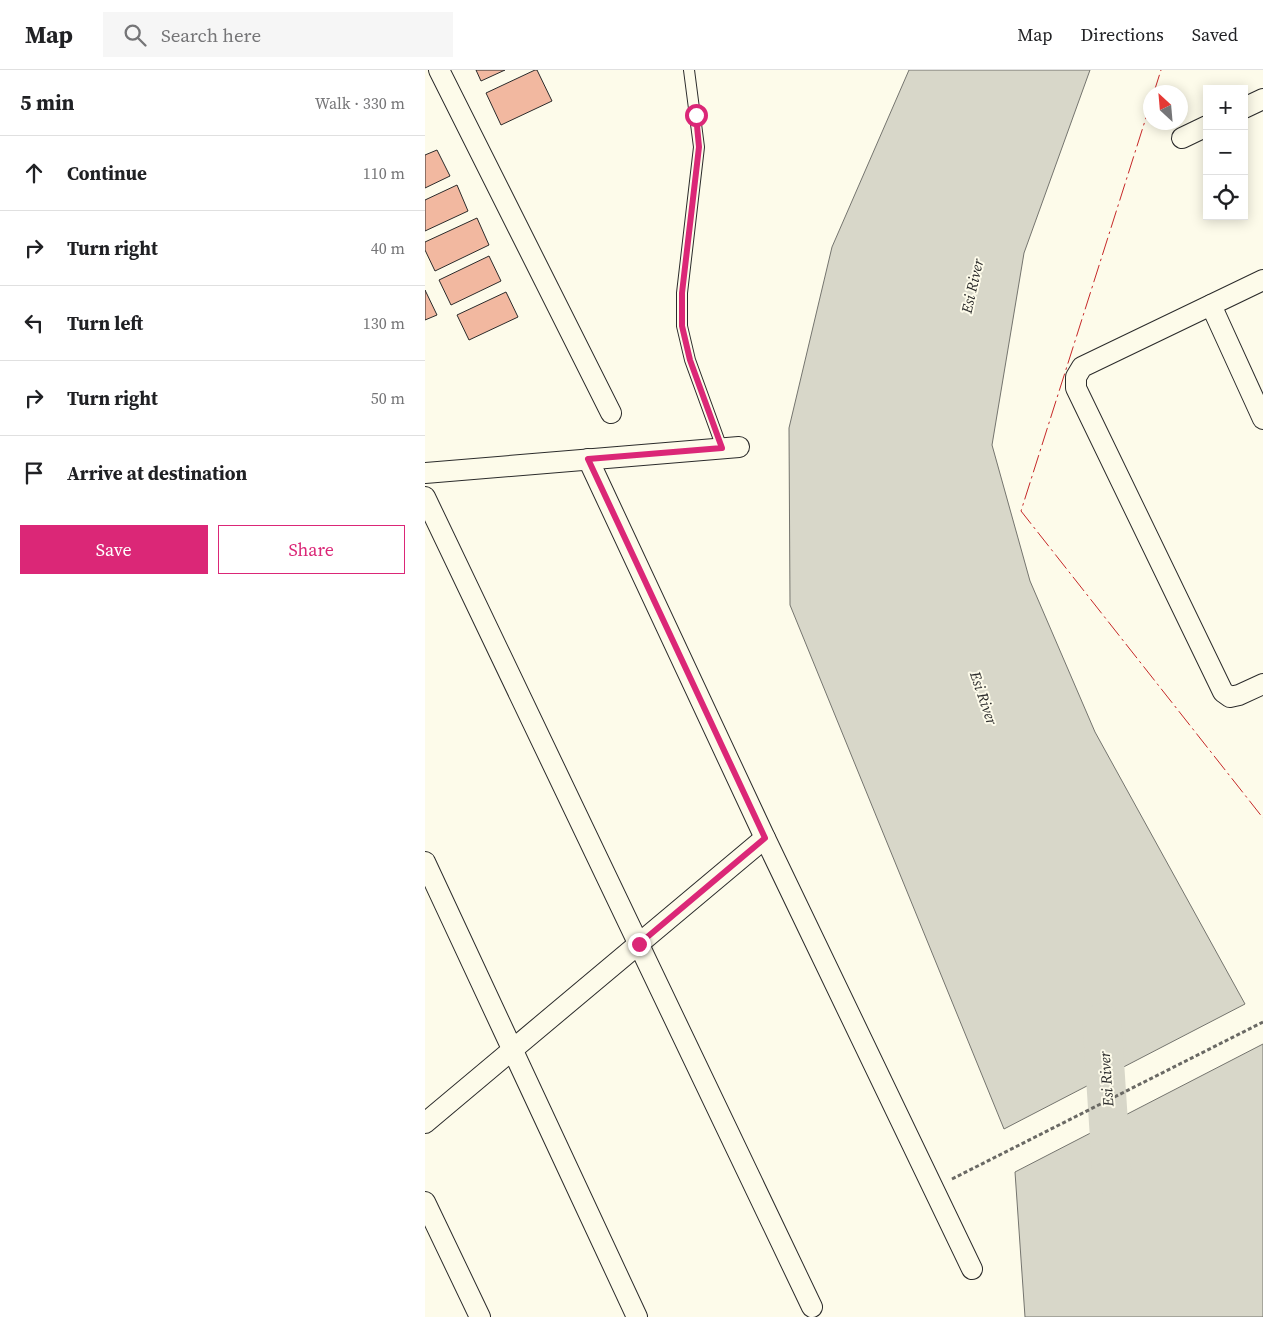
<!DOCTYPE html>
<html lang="en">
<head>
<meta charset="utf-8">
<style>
	body { margin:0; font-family:"Source Serif 4",serif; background:#f6f6f6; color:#202124 }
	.controls { position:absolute; right:15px; top:15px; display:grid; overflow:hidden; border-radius:0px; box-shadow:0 2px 12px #0003 }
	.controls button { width:45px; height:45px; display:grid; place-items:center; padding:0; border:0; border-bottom:1px solid #e0e0e0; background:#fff; color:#202124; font:25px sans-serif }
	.compass { position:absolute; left:718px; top:15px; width:45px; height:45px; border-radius:50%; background:#fff; box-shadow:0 2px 12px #0003; rotate:334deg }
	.stop { position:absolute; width:15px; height:15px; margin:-11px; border:4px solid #db2777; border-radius:50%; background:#fff }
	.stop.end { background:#db2777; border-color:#fff; box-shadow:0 1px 5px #0008 }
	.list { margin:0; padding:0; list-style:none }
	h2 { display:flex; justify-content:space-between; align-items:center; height:65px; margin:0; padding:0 20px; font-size:21px }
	h2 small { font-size:16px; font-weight:400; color:#757577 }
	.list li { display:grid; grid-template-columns:32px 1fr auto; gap:15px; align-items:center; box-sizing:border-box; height:75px; padding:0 20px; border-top:1px solid #e0e0e0 }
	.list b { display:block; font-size:19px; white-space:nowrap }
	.list em { font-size:16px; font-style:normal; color:#757577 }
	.actions { display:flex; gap:10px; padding:15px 20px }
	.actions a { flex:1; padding:11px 0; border:1px solid #db2777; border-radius:0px; text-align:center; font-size:18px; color:#db2777 }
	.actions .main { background:#db2777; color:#fff }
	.icon { flex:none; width:28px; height:28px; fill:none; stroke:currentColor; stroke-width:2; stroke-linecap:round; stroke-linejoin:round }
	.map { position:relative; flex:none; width:838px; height:1247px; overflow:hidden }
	header { display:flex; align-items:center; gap:30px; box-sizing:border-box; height:70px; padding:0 25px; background:#fff; border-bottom:1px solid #e0e0e0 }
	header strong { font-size:24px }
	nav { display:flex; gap:28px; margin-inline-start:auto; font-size:18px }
	.search { width:350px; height:45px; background:#f6f6f6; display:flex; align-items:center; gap:12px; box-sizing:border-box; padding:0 18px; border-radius:0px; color:#757577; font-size:19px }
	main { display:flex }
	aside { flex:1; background:#fff }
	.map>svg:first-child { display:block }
	.water { fill:#d8d7c9; stroke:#74746e }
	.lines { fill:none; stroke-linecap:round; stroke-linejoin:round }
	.river { stroke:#d8d7c9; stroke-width:39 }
	.building { fill:#f2b8a0; stroke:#2b2b2b }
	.lane-casing { stroke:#2b2b2b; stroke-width:12 }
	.street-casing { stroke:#2b2b2b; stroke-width:22 }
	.path { stroke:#6a6964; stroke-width:3; stroke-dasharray:4 2.5; stroke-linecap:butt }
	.lane { stroke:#fdfbea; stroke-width:10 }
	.street { stroke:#fdfbea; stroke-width:20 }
	.power { stroke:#c62828; stroke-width:1; stroke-dasharray:18 4 2.5 4; stroke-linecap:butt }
	.route { stroke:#db2777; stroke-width:6 }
	.labels { text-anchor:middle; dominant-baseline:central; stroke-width:4; stroke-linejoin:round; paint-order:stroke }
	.water-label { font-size:15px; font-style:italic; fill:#2b2b2b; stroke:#fdfbea }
</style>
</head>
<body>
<header>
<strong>Map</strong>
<div class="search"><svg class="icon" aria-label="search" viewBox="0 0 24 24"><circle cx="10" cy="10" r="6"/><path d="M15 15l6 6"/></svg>Search here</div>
<nav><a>Map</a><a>Directions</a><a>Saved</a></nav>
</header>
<main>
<aside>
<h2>5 min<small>Walk · 330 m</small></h2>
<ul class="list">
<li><svg class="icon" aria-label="ahead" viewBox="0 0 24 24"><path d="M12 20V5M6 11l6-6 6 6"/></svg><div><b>Continue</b></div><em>110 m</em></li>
<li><svg class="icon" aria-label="right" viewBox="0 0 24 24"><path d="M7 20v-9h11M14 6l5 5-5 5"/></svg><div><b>Turn right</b></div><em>40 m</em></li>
<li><svg class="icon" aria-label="left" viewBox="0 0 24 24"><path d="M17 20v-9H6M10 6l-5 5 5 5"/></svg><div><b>Turn left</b></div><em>130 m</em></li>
<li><svg class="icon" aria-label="right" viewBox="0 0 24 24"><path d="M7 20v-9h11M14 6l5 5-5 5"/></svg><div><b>Turn right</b></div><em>50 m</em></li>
<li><svg class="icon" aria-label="arrive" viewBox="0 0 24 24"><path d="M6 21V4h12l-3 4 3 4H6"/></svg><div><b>Arrive at destination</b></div></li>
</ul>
<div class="actions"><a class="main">Save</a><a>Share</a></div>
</aside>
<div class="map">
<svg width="838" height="1247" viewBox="0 0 838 1247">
	<rect width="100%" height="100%" fill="#fdfbea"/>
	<g class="water">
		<path d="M484 0H665L599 183 567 375 605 511 670 662 820 934 579 1059 365 535 364 358 407 177Z"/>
		<path d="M838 974V1247H600L590 1102Z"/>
	</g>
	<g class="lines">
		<path class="river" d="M677 953 687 1107"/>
	</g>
	<g class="building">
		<path d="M51 0H80L56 11Z"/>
		<path d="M110 0H112L127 31 76 55 61 23Z"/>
		<path d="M12 80 25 106 0 118V85Z"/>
		<path d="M32 115 43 141 0 161V130Z"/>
		<path d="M52 148 64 175 10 201 0 180V172Z"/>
		<path d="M64 186 76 211 26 235 14 210Z"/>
		<path d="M0 220 12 245 0 250Z"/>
		<path d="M81 222 93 247 44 270 32 245Z"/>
	</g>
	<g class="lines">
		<defs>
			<path id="lane" d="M264 0 274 77 257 223V256L265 290 297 378"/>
			<g id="street">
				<path d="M14 0 186 343"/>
				<path d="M819 38 838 29"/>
				<path d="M757 68 782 56"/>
				<path d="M838 210 657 297 651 307V318L798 622 805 627 814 625 838 614"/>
				<path d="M786 235 838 349"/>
				<path d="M163 389 340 768 547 1199"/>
				<path d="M0 403 314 377"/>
				<path d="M0 427 387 1237"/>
				<path d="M0 792 212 1247"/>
				<path d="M0 1053 340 768"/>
				<path d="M0 1132 55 1247"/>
			</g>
		</defs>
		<use href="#lane" class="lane-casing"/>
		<use href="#street" class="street-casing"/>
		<path class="path" d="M527 1109 838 952"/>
		<use href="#lane" class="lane"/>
		<use href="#street" class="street"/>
		<g class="power">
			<path d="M729 22 736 0"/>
			<path d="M726 32 596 441 838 748"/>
		</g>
	</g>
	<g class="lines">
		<path class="route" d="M214 874 340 768 163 389 297 378 265 290 257 256V223L274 77 271 45"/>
	</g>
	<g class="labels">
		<g class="water-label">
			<text transform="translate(547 216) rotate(-77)">Esi River</text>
			<text transform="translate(559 628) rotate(71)">Esi River</text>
			<text transform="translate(681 1009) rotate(-94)">Esi River</text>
		</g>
	</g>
</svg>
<div class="controls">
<button>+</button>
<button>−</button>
<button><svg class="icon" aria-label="locate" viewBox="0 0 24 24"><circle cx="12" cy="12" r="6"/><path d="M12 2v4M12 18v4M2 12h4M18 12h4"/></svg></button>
</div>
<svg class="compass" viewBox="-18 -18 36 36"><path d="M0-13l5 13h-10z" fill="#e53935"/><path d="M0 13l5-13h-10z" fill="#757577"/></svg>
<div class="stop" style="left:271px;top:45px"></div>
<div class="stop end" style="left:214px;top:874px"></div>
</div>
</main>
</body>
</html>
